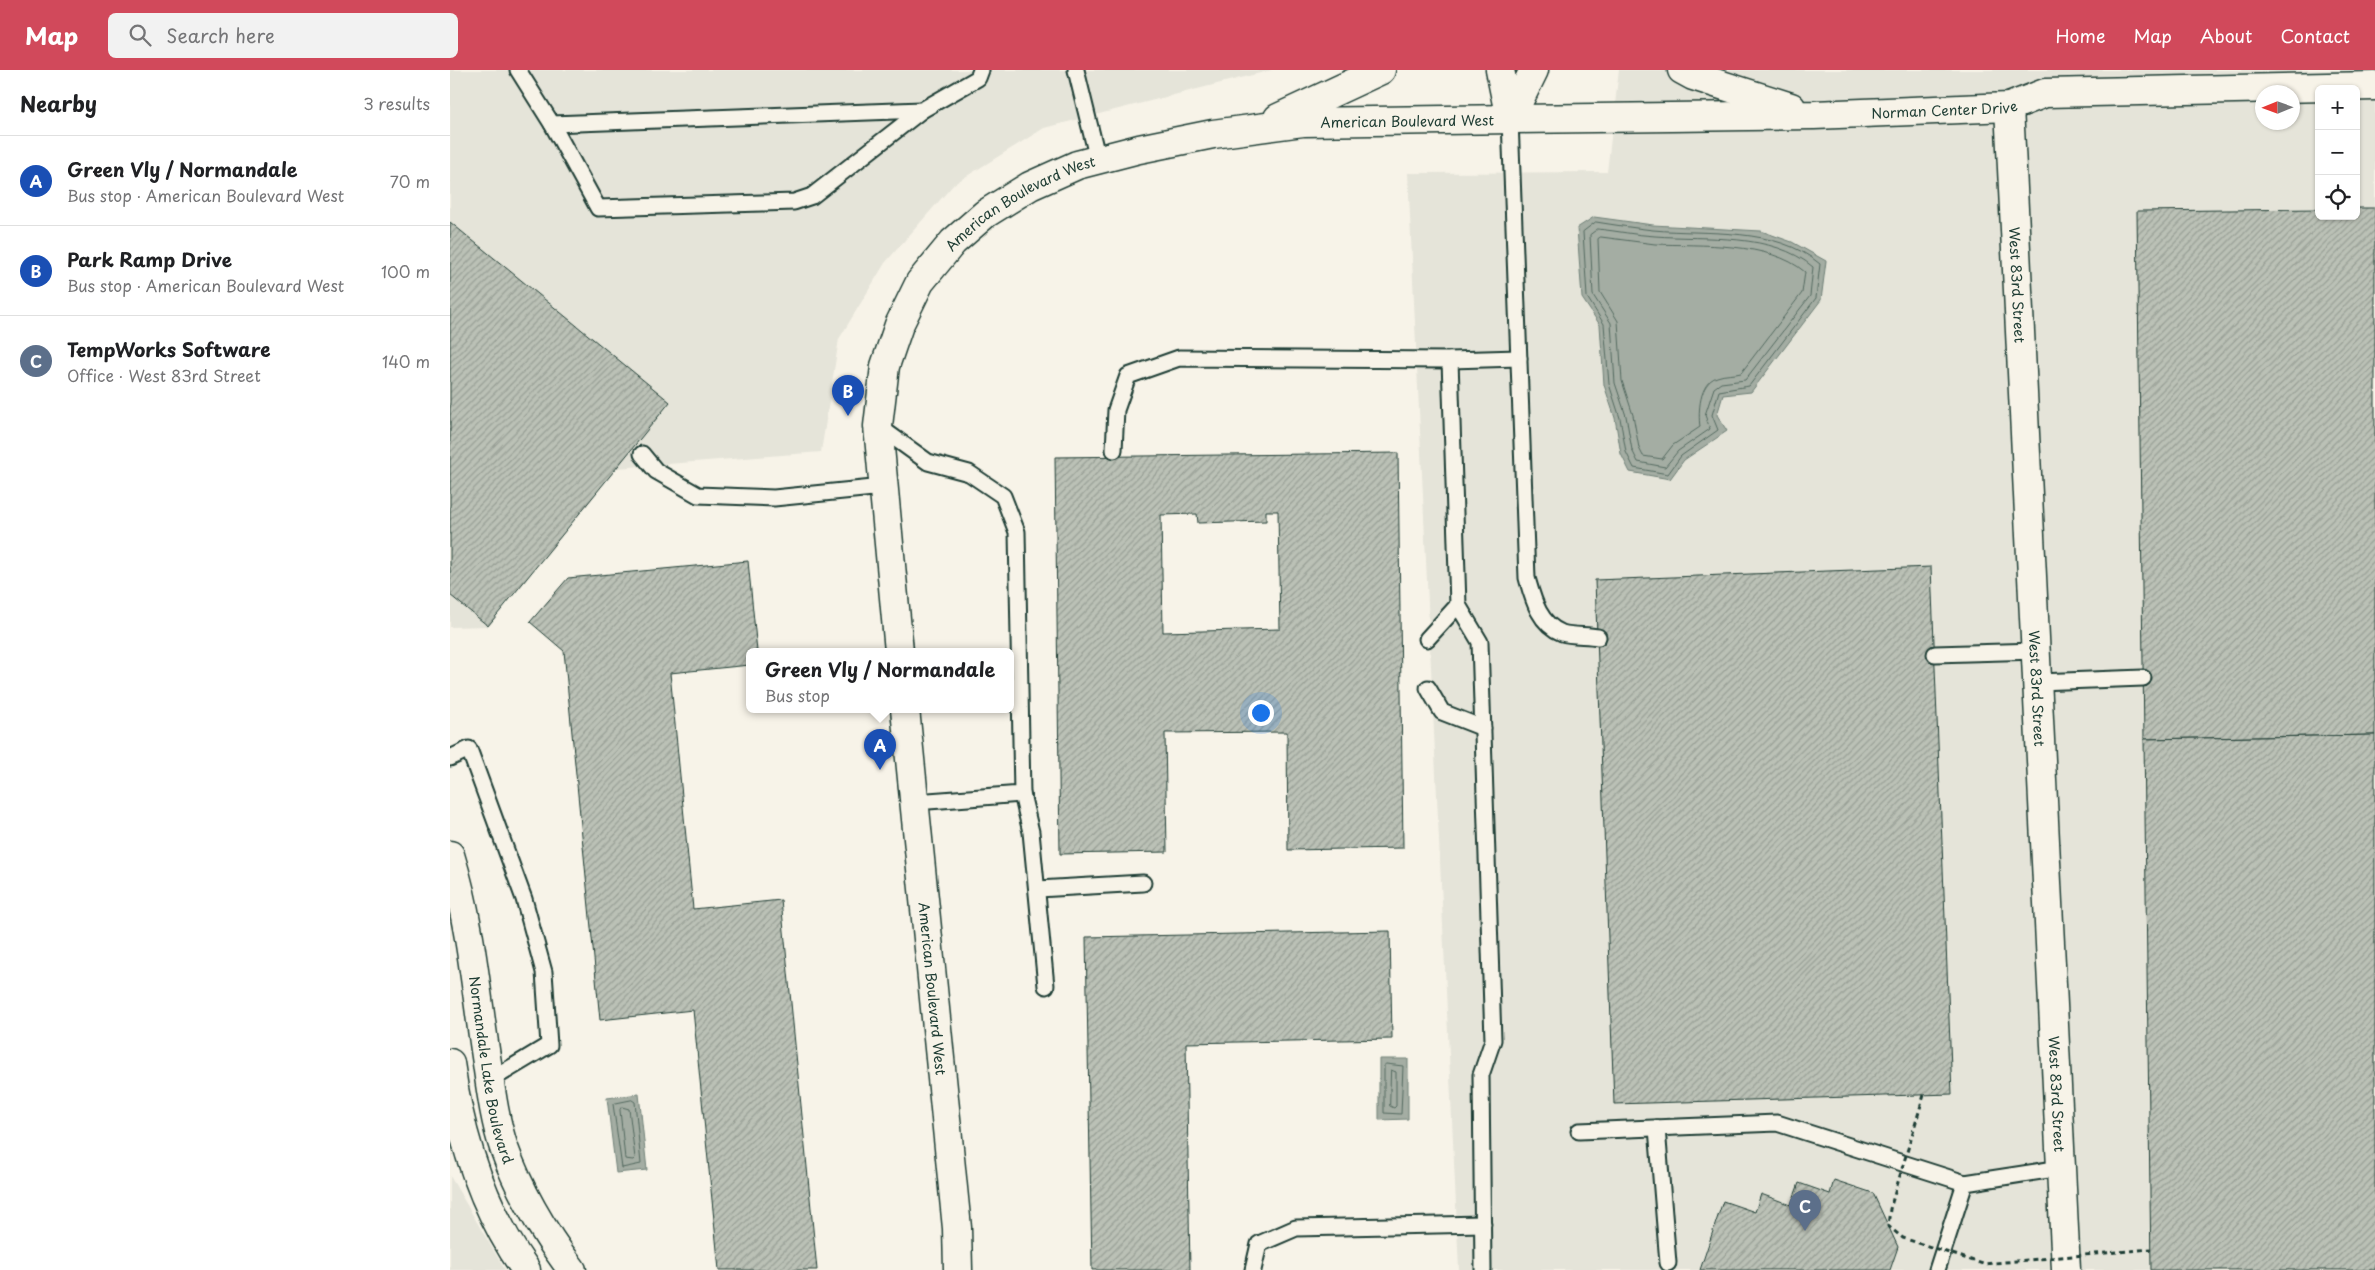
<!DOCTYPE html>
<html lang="en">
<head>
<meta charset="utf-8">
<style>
	body { margin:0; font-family:"Playpen Sans",sans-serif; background:#f2f2f2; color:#202124 }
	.controls { position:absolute; right:15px; top:15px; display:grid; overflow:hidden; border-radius:8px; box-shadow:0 1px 4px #0004 }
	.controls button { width:45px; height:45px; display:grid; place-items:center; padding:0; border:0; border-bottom:1px solid #e0e0e0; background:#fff; color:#202124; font:25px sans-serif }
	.compass { position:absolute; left:1805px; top:15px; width:45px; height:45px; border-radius:50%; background:#fff; box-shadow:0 1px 4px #0004; rotate:269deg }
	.you { position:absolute; left:810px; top:642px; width:18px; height:18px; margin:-12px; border:4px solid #fff; border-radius:50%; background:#1a73e8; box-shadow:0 0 0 8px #1a73e833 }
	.badge { display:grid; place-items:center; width:32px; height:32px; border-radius:50%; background:#d1495b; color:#fff; font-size:16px; font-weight:700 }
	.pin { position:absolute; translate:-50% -41px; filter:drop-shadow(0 1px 2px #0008) }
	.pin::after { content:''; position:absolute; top:26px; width:18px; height:15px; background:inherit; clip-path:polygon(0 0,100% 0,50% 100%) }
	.popup { position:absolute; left:296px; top:578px; width:268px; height:65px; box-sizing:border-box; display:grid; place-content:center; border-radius:8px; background:#fff; filter:drop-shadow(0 1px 4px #0005); font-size:16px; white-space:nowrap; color:#757577 }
	.popup b { font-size:19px; color:#202124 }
	.popup::after { content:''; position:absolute; left:50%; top:100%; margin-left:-10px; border:10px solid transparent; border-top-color:#fff }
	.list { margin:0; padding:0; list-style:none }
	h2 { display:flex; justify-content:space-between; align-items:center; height:65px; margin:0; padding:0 20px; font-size:21px }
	h2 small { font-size:16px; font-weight:400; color:#757577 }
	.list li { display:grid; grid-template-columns:32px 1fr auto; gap:15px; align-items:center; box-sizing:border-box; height:90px; padding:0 20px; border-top:1px solid #e0e0e0 }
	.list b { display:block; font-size:19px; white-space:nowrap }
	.list p { margin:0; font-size:16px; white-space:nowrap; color:#757577 }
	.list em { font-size:16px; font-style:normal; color:#757577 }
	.icon { flex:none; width:28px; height:28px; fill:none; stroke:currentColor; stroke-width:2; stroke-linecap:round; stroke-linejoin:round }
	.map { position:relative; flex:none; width:1925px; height:1200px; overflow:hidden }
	header { display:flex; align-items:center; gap:30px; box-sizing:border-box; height:70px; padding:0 25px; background:#d1495b; color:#fff }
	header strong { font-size:24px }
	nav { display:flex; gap:28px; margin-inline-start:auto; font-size:18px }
	.search { width:350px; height:45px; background:#f2f2f2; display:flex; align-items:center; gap:12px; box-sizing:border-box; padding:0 18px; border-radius:8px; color:#757577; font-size:19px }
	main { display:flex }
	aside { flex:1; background:#fff }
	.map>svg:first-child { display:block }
	.built { fill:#e5e4d9; fill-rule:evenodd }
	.water { fill:#a4ada3; stroke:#6f8077 }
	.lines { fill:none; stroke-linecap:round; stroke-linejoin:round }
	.shore { stroke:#546a60; stroke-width:1 }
	.building { fill:url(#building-hatch); stroke:#1f3d34; fill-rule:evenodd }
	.lane-casing { stroke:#1f3d34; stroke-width:19 }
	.street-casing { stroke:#1f3d34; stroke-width:31 }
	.secondary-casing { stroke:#1f3d34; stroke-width:31 }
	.lane { stroke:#f7f3e8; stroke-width:15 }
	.street { stroke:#f7f3e8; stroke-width:28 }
	.secondary { stroke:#f7f3e8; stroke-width:28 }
	.path-bridge { stroke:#1f3d34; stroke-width:3; stroke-dasharray:5 4; stroke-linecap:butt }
	.labels { text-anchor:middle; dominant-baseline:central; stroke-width:4; stroke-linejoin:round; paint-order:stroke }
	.street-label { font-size:14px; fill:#1f3d34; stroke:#f7f3e8 }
</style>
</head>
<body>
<header>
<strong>Map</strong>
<div class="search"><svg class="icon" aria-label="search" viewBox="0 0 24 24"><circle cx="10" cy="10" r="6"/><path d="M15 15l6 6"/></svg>Search here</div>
<nav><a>Home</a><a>Map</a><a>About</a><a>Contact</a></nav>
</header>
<main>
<aside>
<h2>Nearby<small>3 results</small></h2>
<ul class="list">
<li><span class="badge" style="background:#1a4fb4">A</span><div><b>Green Vly / Normandale</b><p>Bus stop · American Boulevard West</p></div><em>70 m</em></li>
<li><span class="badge" style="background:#1a4fb4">B</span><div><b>Park Ramp Drive</b><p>Bus stop · American Boulevard West</p></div><em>100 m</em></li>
<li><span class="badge" style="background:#5c6f8a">C</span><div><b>TempWorks Software</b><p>Office · West 83rd Street</p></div><em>140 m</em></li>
</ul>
</aside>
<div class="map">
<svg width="1925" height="1200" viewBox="0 0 1925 1200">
	<defs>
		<pattern id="building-hatch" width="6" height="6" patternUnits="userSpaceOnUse" patternTransform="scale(1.25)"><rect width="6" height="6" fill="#bbc1b6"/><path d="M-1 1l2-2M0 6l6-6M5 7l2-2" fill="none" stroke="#979e95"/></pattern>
	</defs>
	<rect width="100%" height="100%" fill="#f7f3e8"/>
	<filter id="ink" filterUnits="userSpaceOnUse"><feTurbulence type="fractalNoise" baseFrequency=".02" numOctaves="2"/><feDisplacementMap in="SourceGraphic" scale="10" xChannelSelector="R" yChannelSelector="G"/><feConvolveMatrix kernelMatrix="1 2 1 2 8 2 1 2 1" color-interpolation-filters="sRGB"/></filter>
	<g filter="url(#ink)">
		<g class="built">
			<path d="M0 0H822L594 58 504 114 435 193 389 269 371 382 167 398 38 556 0 557Z"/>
			<path d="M1169 0H1925V1200H1009L958 103 1157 102ZM1869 19H1906V146H1869ZM1812 22H1842V52H1812Z"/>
			<path d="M0 1106 55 1200H0Z"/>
		</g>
		<g class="water">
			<path d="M1144 147 1203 155 1311 161 1342 172 1376 191 1371 230 1301 322 1273 325 1267 345 1277 361 1234 390 1220 409 1180 402 1171 384 1165 348 1154 315 1150 255 1132 228 1127 158Z"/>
			<path d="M929 989H958V1049L929 1050Z"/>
			<path d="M189 1024 197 1100 166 1103 157 1028Z"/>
		</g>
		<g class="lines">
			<g class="shore">
				<path d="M1146 152C1165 155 1184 158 1203 160 1258 165 1325 156 1370 194L1366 228 1299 316 1269 321 1262 345 1268 360 1231 386 1218 404 1184 398 1176 382 1170 348 1159 314 1154 254 1137 227 1133 162Z"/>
				<path d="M1148 159C1167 161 1186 165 1205 166 1256 170 1322 162 1363 197L1360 226 1295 310 1271 313 1264 318 1255 345 1260 359 1228 381 1215 397 1188 392 1182 380 1176 346 1165 313 1161 253 1143 225 1140 165Z"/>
				<path d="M1151 167C1169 169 1187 172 1205 174 1250 176 1319 171 1355 202L1352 223 1291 303C1284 305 1275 304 1267 307 1249 313 1248 342 1250 357L1223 375 1212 389 1193 386 1189 378 1183 345 1172 311 1168 251 1150 222 1148 169Z"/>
				<path d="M936 994 953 996 951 1044 934 1043V996Z"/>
				<path d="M941 1000 946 1002V1036L944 1038 940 1036Z"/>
				<path d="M182 1030 185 1032 191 1094 172 1098 163 1034Z"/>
				<path d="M172 1037 179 1039 185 1088 183 1090 175 1089 170 1040Z"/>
			</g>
		</g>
		<g class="building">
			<path d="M1906 138H1925V665L1694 669 1687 141 1869 139V146H1906Z"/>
			<path d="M0 152 220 332 38 556 0 525Z"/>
			<path d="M948 383 953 778 838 780 837 662 715 663 717 782 610 784 605 387ZM816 441H828L830 559 713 562 711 445 747 444 748 453 816 451Z"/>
			<path d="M298 491 307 581H300V595L220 603 243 839 331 830 367 1200H269L243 940 150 950 114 581 80 552 118 508Z"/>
			<path d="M1481 497 1502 1024 1164 1034 1145 510Z"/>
			<path d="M1925 665V1200H1701L1694 669Z"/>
			<path d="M940 861 942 969 736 973 740 1200H642L636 867Z"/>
			<path d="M1384 1110 1423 1123 1448 1177 1440 1200H1250L1273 1131 1305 1142 1311 1124 1341 1135 1349 1113 1380 1124Z"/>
		</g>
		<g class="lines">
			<defs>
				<g id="lane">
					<path d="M68 0 102 54 148 138 344 132 362 126 472 40 528 8 531 0"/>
					<path d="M626 0 648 90"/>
					<path d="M1060 49 1077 508C1083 529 1089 554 1112 563 1122 566 1137 565 1148 567"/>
					<path d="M102 54 472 40"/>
					<path d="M1000 290 1008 535 1030 572 1043 970 1031 1005 1033 1200"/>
					<path d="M428 356 478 392 519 403 553 426 567 462 572 724 465 732"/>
					<path d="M664 380 666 340 678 306 729 288 1000 290 1069 288"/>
					<path d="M192 384 206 401 248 425 324 428 433 417"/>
					<path d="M977 569 1008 535"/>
					<path d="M1485 584 1587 581"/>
					<path d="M1588 612 1693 608"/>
					<path d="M978 618 992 642 1033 658"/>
					<path d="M0 688 19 679 74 829 94 902 99 975 39 1011"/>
					<path d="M572 724 581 762 596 916"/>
					<path d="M588 819 693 813"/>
					<path d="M1207 1058 1218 1193"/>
					<path d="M1129 1061 1327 1053 1515 1113"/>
					<path d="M803 1200 809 1174 846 1158 1033 1154"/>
					<path d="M1487 1200 1515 1113 1611 1098"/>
				</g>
				<g id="street">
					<path id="s1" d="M0 785C21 853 26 923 37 993 41 1021 45 1052 54 1078 70 1123 94 1163 122 1200"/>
					<path d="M0 993C10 1067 33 1139 76 1200"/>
				</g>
				<g id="secondary">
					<path d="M1050 0 1060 49"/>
					<path d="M1232 0 1243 6 1341 37"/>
					<path id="s2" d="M1559 37 1616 1200"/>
					<path d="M828 48 931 0"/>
					<path d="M1060 49 1084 0"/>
					<path id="s3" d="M449 581 428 356 435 296 449 255 470 212 503 172 535 144 580 116 627 95 689 79 763 64 853 52 1364 45 1559 37 1595 23 1925 16"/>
					<path id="s4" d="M455 639 507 1158 508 1200"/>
				</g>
			</defs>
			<use href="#lane" class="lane-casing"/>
			<use href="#street" class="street-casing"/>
			<use href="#secondary" class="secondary-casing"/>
			<use href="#lane" class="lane"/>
			<use href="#street" class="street"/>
			<use href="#secondary" class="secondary"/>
			<path class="path-bridge" d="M1474 1025 1440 1139 1438 1156 1453 1168 1533 1194 1701 1179"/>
		</g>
	</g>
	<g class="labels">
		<g class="street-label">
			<text stroke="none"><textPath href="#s3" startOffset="1448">Norman Center Drive</textPath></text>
			<text stroke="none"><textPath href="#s3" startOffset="911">American Boulevard West</textPath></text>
			<text stroke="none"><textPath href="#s3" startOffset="508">American Boulevard West</textPath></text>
			<text stroke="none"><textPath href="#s2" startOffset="178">West 83rd Street</textPath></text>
			<text stroke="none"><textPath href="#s2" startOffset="582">West 83rd Street</textPath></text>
			<text stroke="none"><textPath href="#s4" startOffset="281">American Boulevard West</textPath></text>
			<text stroke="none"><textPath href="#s1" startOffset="219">Normandale Lake Boulevard</textPath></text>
			<text stroke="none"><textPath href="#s2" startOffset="988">West 83rd Street</textPath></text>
		</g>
	</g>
</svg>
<div class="controls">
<button>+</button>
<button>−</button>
<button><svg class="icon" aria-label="locate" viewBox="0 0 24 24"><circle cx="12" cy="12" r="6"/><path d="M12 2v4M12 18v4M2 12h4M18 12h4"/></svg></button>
</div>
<svg class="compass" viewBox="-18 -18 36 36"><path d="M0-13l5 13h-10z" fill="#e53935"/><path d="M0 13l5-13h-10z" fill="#757577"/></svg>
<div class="you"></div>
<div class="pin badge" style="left:430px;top:700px;background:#1a4fb4">A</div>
<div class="popup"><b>Green Vly / Normandale</b>Bus stop</div>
<div class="pin badge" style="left:398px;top:346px;background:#1a4fb4">B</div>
<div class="pin badge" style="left:1355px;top:1161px;background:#5c6f8a">C</div>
</div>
</main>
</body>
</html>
